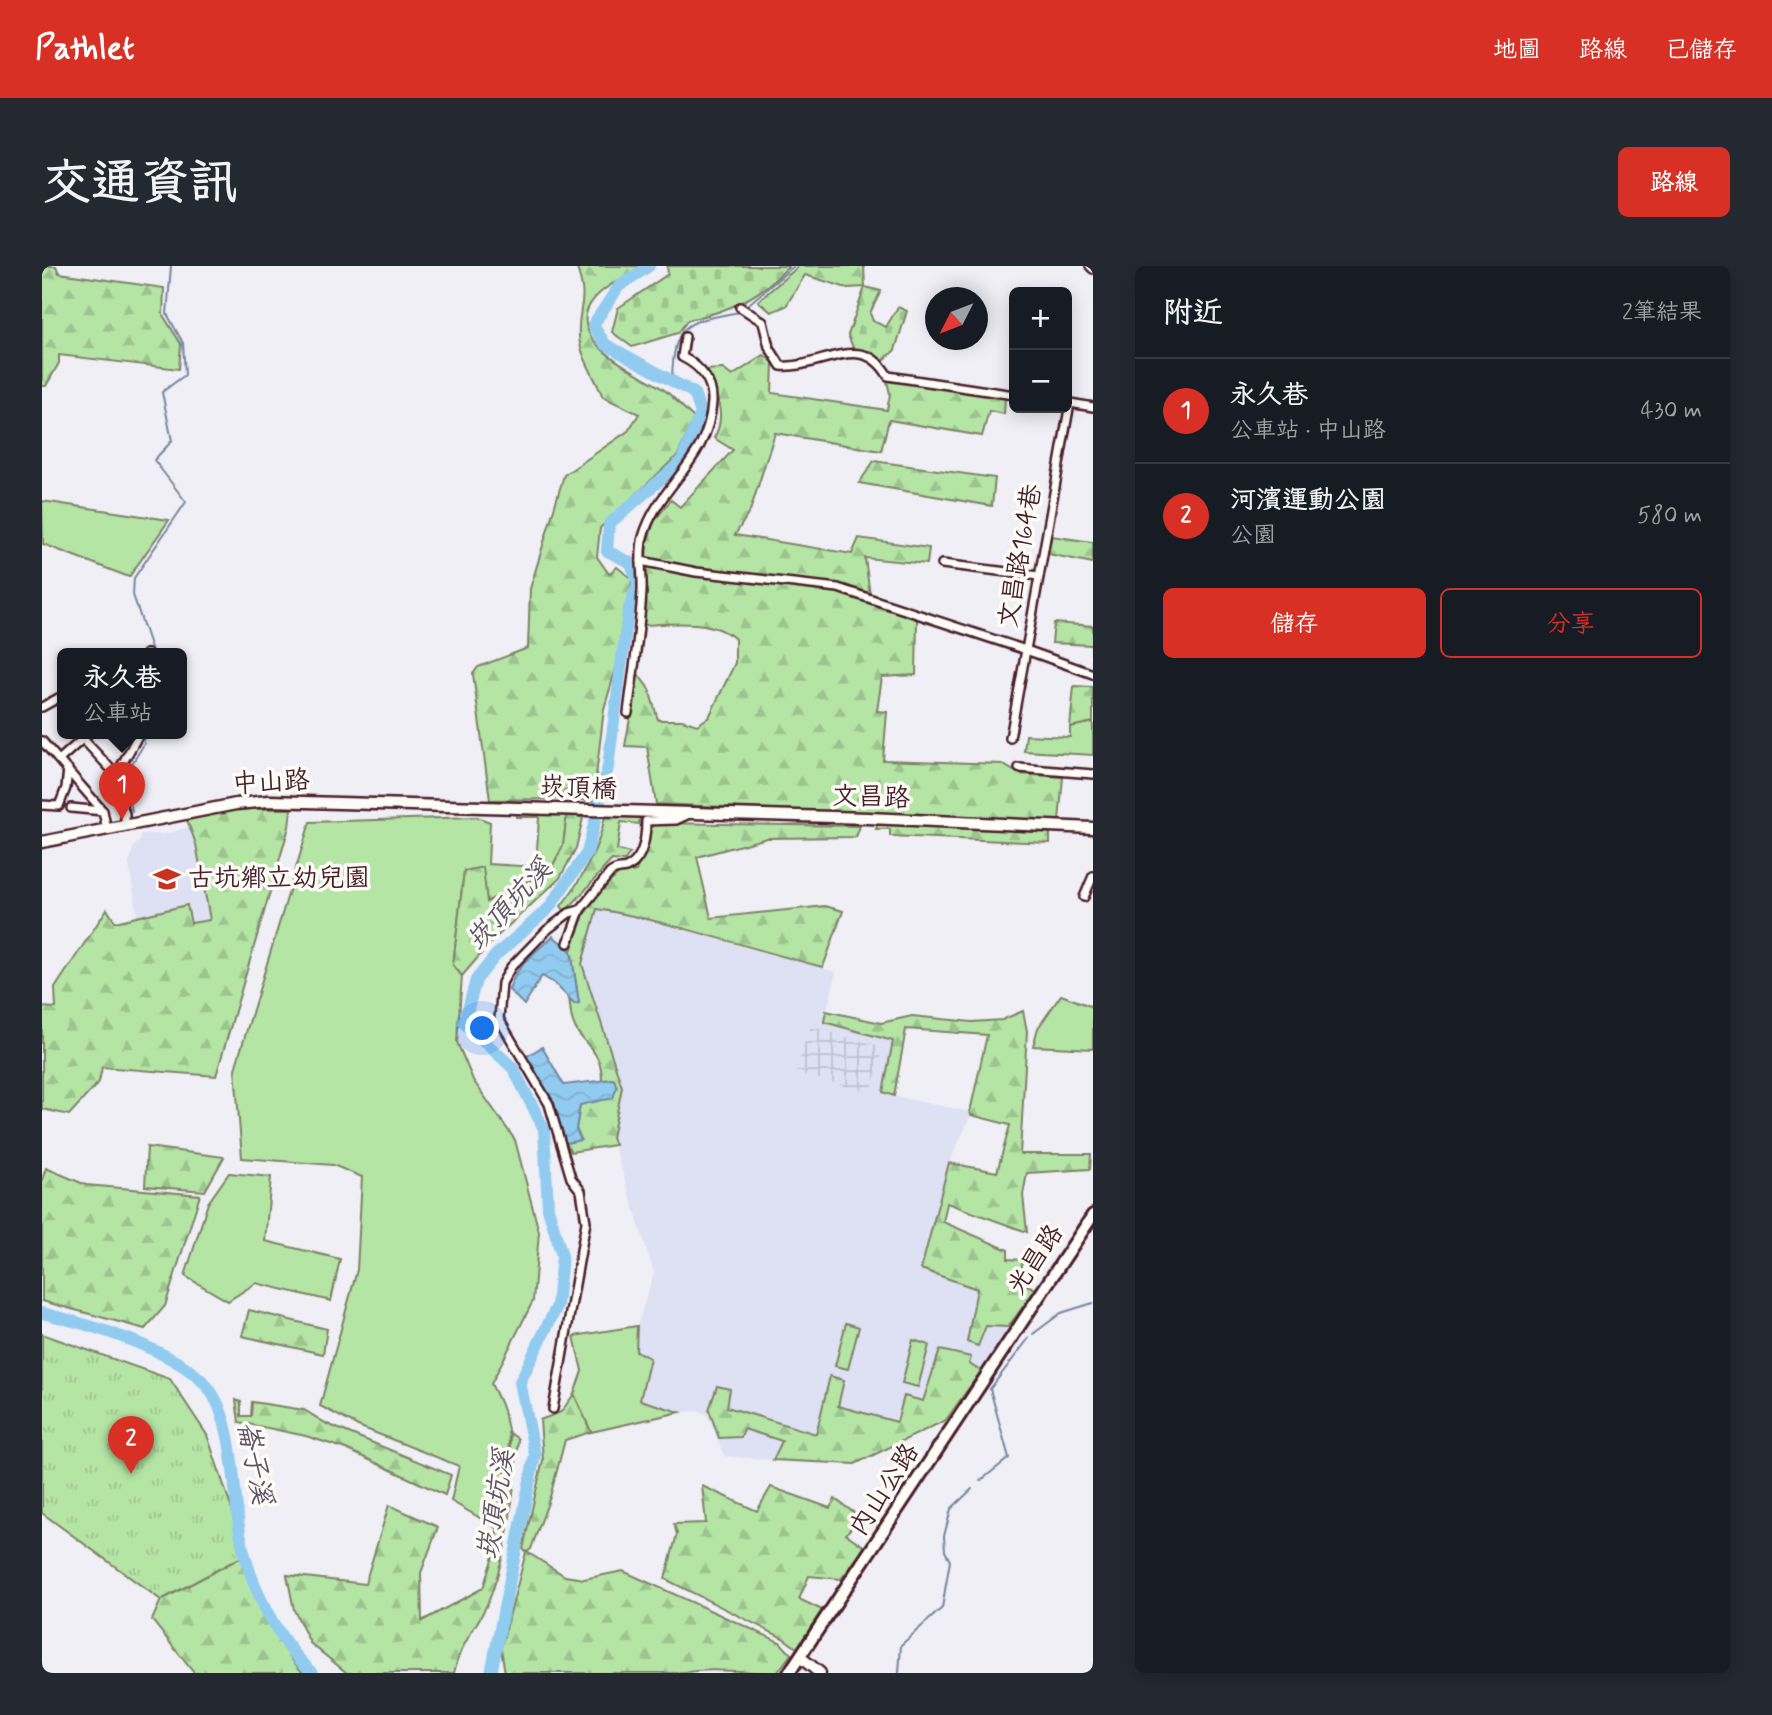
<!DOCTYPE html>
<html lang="zh-TW">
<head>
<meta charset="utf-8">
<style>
	body { margin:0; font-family:Mynerve,"LXGW WenKai TC",sans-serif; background:#242831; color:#f1f3f6 }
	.controls { position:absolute; right:21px; top:21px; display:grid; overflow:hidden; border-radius:10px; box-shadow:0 4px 18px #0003 }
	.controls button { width:63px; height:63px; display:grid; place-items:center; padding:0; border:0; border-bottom:2px solid #363941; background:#171b24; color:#f1f3f6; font:35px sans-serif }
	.compass { position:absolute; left:883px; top:21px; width:63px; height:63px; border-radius:50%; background:#171b24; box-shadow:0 4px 18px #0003; rotate:228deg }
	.you { position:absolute; left:441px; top:763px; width:24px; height:24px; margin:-18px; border:5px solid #fff; border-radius:50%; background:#1a73e8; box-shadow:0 0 0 10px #1a73e833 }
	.badge { display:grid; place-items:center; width:46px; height:46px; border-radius:50%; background:#d93025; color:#fff; font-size:23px; font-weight:700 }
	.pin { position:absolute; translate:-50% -58px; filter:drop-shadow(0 2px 4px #0008) }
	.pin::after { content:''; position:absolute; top:37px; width:24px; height:21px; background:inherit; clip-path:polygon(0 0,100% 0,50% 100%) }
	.popup { position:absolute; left:15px; top:382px; width:130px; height:91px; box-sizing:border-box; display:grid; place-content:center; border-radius:10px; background:#171b24; filter:drop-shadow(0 2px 5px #0005); font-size:23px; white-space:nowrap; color:#9ea1a6 }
	.popup b { font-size:26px; color:#f1f3f6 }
	.popup::after { content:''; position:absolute; left:50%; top:100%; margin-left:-14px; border:14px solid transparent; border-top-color:#171b24 }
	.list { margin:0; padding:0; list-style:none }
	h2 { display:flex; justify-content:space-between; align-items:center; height:91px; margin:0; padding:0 28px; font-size:30px }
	h2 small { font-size:23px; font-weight:400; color:#9ea1a6 }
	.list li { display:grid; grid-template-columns:46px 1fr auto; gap:21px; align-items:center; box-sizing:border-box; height:105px; padding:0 28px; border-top:2px solid #363941 }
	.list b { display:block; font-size:26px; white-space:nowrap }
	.list p { margin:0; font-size:23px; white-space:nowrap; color:#9ea1a6 }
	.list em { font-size:23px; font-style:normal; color:#9ea1a6 }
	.actions { display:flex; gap:14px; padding:21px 28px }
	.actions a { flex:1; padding:16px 0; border:2px solid #d93025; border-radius:10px; text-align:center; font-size:24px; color:#d93025 }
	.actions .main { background:#d93025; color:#fff }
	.map { position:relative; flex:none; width:1051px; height:1407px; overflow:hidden; border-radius:10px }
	header { display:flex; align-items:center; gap:42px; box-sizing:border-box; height:98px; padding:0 35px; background:#d93025; color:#fff }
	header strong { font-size:33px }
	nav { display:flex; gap:38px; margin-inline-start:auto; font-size:24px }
	.intro { display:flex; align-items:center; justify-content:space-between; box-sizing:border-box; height:168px; padding:0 42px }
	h1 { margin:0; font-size:49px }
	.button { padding:18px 32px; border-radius:10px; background:#d93025; color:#fff; font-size:24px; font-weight:700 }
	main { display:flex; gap:42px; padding:0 42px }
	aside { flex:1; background:#171b24; border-radius:10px; box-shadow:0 4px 18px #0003 }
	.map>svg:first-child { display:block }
	.built { fill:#dee0f3 }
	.industrial { fill:url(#industrial-grid) }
	.green { fill:#b4e5a5; stroke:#7f8268; stroke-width:2 }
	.forest { fill:url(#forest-firs); stroke:#7f8268; stroke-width:2 }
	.cemetery { fill:url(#cemetery-stones); stroke:#7f8268; stroke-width:2 }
	.park { fill:url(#park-tufts); stroke:#7f8268; stroke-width:2 }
	.water { fill:url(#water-waves); stroke:#7586a1; stroke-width:2 }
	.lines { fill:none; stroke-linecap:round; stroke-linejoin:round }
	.stream { stroke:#7586a1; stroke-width:2 }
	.river { stroke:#91cbf0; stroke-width:12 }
	.street-casing { stroke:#4a1f2b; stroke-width:12 }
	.secondary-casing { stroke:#4a1f2b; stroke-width:15 }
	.primary-casing { stroke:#4a1f2b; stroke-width:16 }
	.street { stroke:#fdfcf7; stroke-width:7 }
	.secondary { stroke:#fdfcf7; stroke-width:10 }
	.primary { stroke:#fdfcf7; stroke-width:10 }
	.labels { text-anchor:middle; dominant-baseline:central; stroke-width:7; stroke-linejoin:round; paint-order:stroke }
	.street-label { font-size:26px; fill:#4a1f2b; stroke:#fdfcf7 }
	.poi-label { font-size:26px; fill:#4a1f2b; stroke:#fdfcf7; text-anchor:start }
	.water-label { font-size:28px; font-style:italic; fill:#5f5366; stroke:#fdfcf7 }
</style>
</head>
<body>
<header>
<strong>Pathlet</strong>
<nav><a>地圖</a><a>路線</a><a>已儲存</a></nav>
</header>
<div class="intro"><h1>交通資訊</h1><a class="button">路線</a></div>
<main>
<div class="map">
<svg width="1051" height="1407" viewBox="0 0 1051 1407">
	<defs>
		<pattern id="industrial-grid" width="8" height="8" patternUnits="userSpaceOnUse" patternTransform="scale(1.75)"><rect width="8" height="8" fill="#dee0f3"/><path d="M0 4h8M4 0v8" fill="none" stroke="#c0c0d0"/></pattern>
		<pattern id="forest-firs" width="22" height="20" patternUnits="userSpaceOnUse" patternTransform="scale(1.75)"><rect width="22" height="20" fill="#b4e5a5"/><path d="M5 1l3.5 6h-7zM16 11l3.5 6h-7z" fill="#9cc48e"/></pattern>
		<pattern id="cemetery-stones" width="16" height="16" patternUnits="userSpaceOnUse" patternTransform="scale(1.75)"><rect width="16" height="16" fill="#b4e5a5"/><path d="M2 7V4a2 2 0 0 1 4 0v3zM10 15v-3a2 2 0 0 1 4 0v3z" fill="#9cc48e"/></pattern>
		<pattern id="park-tufts" width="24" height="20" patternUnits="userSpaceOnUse" patternTransform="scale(1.75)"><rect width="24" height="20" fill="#b4e5a5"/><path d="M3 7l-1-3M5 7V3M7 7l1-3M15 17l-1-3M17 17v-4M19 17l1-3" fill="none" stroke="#9cc48e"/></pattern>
		<pattern id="water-waves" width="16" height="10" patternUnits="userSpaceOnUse" patternTransform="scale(1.75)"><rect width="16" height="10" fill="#91cbf0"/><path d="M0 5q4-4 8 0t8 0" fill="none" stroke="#7faece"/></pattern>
	</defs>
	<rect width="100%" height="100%" fill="#efeff5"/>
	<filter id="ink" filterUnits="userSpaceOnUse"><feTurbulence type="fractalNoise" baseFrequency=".0143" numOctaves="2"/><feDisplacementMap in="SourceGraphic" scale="14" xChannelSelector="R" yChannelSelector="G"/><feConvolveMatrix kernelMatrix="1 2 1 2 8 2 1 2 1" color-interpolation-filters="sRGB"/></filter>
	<g filter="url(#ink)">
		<g class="built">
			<path d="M150 560 168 654 150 657 147 639 95 649 87 597 92 580 99 574 98 568H124Z"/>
			<path d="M555 643 618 654 691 678 794 706 785 745 839 757 870 750 864 763 852 830 928 846 929 849 907 897 879 1002 980 1010V1017L994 1023 904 1156 778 1197 682 1190 666 1149 658 1145 638 1146 597 1134 608 1092 594 1085 595 1060 612 1007 570 872 580 821 540 698Z"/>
		</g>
		<path class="industrial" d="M770 761 838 780 840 784 829 827 754 807 767 764Z"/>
		<g class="green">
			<path d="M0 235 127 254 87 311 1 278Z"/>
			<path d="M1051 456V489L982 485 984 469 1028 471V461Z"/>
			<path d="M473 545 525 547 521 580 508 605 444 636 422 605 411 699 420 710 415 776 431 814 473 874 497 966 491 1035 449 1118C484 1181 457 1202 457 1263L409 1235 417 1200 316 1160 278 1140 315 1004 320 911 291 899 200 892 193 803 268 556 435 551 448 556 446 598 494 601 497 551H474Z"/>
			<path d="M1019 729 1051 741V783L991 780 996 762Z"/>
			<path d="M187 907 229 911 223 975 298 993 289 1035 214 1017 186 1035 143 1010 166 937Z"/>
			<path d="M804 1057 817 1061 806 1103 793 1100Z"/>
			<path d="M595 1060 594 1085 608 1092 598 1134 638 1146 549 1166 532 1128 540 1105 532 1070Z"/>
			<path d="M871 1074 887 1079 876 1121 860 1117Z"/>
		</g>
		<g class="forest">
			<path d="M0 0H14L17 7 122 22 121 49 139 78 137 103 17 89V97L4 120H0Z"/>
			<path d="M534 0H601C584 12 561 19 549 37 522 78 602 108 625 126 634 134 643 144 652 152L636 189 558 262 555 291 567 308 575 301 590 313 579 385 562 443 551 535 533 533 531 524 522 525 520 533 448 534 431 408 436 401 486 382 488 323 522 209 586 165 597 148 561 131C554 113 538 90 537 70 535 39 548 37 534 0Z"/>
			<path d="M757 0H822L823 21 805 22 763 9 744 40 729 46 716 35Z"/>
			<path d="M722 89 731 96 730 127 845 144 848 128 845 115 963 131 962 148 947 145 940 170 847 154 839 185 733 167 708 245 693 269 810 288 817 272 887 282 885 298 823 292 829 337 875 352 874 409 840 411 835 445 845 446 841 494 960 498 977 508 1021 511 1017 555 614 538 605 481 583 480 596 408 607 423 616 454H640L655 459 667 451 693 397V373C671 352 628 358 600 359L605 277 613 254 629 234 638 241 691 184 672 172C685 150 675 123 661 104L681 103 690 110Z"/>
			<path d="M832 195 953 212 950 240 817 217Z"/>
			<path d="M1009 270 1051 276V297L1006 288Z"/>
			<path d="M1012 357 1051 360V402L1049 379 1010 377Z"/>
			<path d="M1032 420 1051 421V456L1028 461Z"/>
			<path d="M196 543H249L247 561 174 810 60 801 57 816 27 849 0 843V741L14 742 13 722 65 643 73 656 145 639 149 657 168 654 154 578 145 554Z"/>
			<path d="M525 547 541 552 534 582 518 612 451 674 420 710 411 699 422 605 441 601 445 636 508 605 521 580Z"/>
			<path d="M598 548 597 558 579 556 575 584 588 587 582 595 570 594C553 611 541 629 523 645L519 640C539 615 558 581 563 549Z"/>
			<path d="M837 554 1008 567V577L848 570V563H834Z"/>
			<path d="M611 557 818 560 814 571 725 572 655 591 669 652 783 640 801 645 781 701C705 682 632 656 555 643L540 698 580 821 570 872 573 879 529 886 524 877 539 873 534 863 538 838 571 813 560 814C560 781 537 778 531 756 528 749 529 741 527 733L532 738 537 737 529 685 542 649 561 622 578 607 594 605Z"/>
			<path d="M784 745 839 757 870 750 930 756 960 754 981 745 985 765 978 888H1049L1048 903 985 907 981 929 985 966 905 937 901 956 966 984V993L980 994V1017L994 1023 966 1061 944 1060 936 1080 925 1076 935 1023 879 1003 907 897 955 906 968 859 929 849 928 846 945 769 864 763 852 830 841 826 851 775 782 756Z"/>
			<path d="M105 881 182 891 163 925 103 920Z"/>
			<path d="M4 902 44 919 158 929 123 1040 103 1063 0 1035V914Z"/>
			<path d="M207 1044 285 1063 281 1088 200 1070Z"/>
			<path d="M898 1084 929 1091 927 1098 939 1105 904 1154 813 1198 731 1194 740 1175 702 1163 699 1171 677 1172 667 1144 675 1120 688 1123 685 1141 774 1168 788 1110 802 1114 796 1140 855 1156 862 1130 881 1135Z"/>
			<path d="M532 1128 549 1166 523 1174 508 1231 489 1283 485 1286 523 1310 542 1313 581 1305 738 1376 749 1388 735 1407C712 1407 662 1401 644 1407H463L459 1382 484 1286 481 1283 501 1194 498 1154 519 1146Z"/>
			<path d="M194 1134 199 1136V1150H209L210 1136 262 1144 285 1158 409 1209 403 1229 304 1183 264 1170 197 1156Z"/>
			<path d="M468 1167 476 1173C472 1224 467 1280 449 1329 438 1359 419 1374 412 1407H305L268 1377 252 1344 245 1309 323 1318 347 1239 396 1261 379 1307 380 1355 441 1322 454 1281 457 1240 468 1197Z"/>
			<path d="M660 1220 715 1245 729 1221 788 1242 793 1233 818 1251 804 1268 823 1281 799 1313 767 1310 757 1333 780 1344 755 1382 741 1372 623 1313 635 1268 632 1258 664 1257Z"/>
			<path d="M205 1288C218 1331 230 1373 261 1407H152L110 1354 119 1334Z"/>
		</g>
		<g class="cemetery">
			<path d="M625 0H747C718 31 688 45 646 54L636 67 590 81 570 66 576 42 626 8Z"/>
			<path d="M823 21 839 25 828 47 831 55 844 61 856 41 865 45 853 84 841 95 827 86 812 84 806 69Z"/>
		</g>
		<path class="park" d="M0 1068 128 1113 165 1169 205 1288 119 1334 0 1247Z"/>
		<g class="water">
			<path d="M511 670 529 685 537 737 533 738 512 717 500 710 482 739 467 724C473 700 494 686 511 670Z"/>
			<path d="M500 781 522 819 572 813 575 821 571 832 538 839 534 863 539 874 524 877 513 847 482 792Z"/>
		</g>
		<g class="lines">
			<g class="stream">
				<path d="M702 42 752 0"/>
				<path d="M630 113C632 53 646 56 698 46"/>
				<path d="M111 388 91 329 92 312 144 236 112 194 130 175 120 126 143 109 141 77 125 48 129 0"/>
				<path d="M90 545 82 511 102 478 101 468"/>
				<path d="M991 1068 1019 1047 1051 1037"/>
				<path d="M938 1215 967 1192 948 1123 987 1072"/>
				<path d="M857 1407 859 1379 900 1342 908 1295 903 1285 902 1270 909 1243 930 1223"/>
			</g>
			<g class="river">
				<path d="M0 1047C46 1058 132 1083 164 1119 193 1152 191 1225 198 1267 206 1316 234 1374 271 1407"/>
				<path d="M449 1407 493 1189 478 1116 515 1040 520 990 506 942 502 863 471 802 422 757 434 714 454 689 506 643 545 587 566 501 586 346 596 317 589 297 565 285 567 258 639 196 659 147 652 127 563 78 551 59 577 20 607 0"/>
			</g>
			<defs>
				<g id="street">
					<path d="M1048 0 1051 3"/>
					<path d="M698 41 721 56 727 81 739 100C779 103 820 64 846 110L972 129"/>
					<path d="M1025 136 1028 137 984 384 1051 408"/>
					<path d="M1028 137 1051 141"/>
					<path d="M599 295 654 306 796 322 984 384 968 472"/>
					<path d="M900 298 997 310"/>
					<path d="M104 388H106"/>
					<path d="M0 441 20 430"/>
					<path d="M586 447C591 406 598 365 600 325 601 308 596 288 601 271 616 219 667 196 670 136 671 115 658 100 640 91L643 71"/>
					<path d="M41 473 67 501"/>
					<path d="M0 475 61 545 65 564"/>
					<path d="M17 494 46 468"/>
					<path d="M977 502 1051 508"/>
					<path d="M0 539 17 540 24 522 26 503"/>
					<path d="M29 542 61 545"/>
					<path d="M83 559V548L73 511 97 468"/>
					<path d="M1042 631 1051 610"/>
					<path d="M526 677 538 644 568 607C574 602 577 604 584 602 601 595 604 571 604 555L634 554 647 548"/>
					<path d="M511 1143 544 956 539 925 529 912 507 838 457 753 460 717 469 701 505 664 527 647 538 644"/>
				</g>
				<g id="secondary">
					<path d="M0 576 194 538 227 535 826 552 1051 562"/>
					<path d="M758 1391 778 1407"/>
				</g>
				<path id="primary" d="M747 1407 1051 949"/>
			</defs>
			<use href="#street" class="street-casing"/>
			<use href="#secondary" class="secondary-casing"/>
			<use href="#primary" class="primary-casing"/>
			<use href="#street" class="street"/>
			<use href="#secondary" class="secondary"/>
			<use href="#primary" class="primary"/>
		</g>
	</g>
	<defs>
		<symbol id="school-bare" viewBox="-9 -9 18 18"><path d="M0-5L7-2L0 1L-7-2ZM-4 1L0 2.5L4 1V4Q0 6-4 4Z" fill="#c8321e" stroke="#fdfcf7" stroke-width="2.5" paint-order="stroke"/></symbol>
	</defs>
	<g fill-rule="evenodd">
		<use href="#school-bare" x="106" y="594" width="38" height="38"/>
	</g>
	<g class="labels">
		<g class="street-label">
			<text transform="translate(979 290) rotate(-80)">文昌路164巷</text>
			<text transform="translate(229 517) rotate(-3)">中山路</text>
			<text transform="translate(536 523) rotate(2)">崁頂橋</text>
			<text transform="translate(829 532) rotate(2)">文昌路</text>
			<text transform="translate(994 994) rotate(-56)">光昌路</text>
			<text transform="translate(843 1224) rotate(-57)">內山公路</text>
		</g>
		<g class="poi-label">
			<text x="146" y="613">古坑鄉立幼兒園</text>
		</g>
		<g class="water-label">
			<text transform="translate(468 640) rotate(-48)">崁頂坑溪</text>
			<text transform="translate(212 1197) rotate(79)">崙子溪</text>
			<text transform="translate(455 1239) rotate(-81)">崁頂坑溪</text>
		</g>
	</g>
</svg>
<div class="controls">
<button>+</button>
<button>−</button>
</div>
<svg class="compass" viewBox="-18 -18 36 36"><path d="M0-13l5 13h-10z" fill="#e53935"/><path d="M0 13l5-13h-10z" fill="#9ea1a6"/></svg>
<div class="you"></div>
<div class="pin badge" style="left:80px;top:554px">1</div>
<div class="popup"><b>永久巷</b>公車站</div>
<div class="pin badge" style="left:89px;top:1208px">2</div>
</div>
<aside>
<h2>附近<small>2筆結果</small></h2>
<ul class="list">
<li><span class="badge">1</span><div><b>永久巷</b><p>公車站 · 中山路</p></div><em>430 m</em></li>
<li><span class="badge">2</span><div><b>河濱運動公園</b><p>公園</p></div><em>580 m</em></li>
</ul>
<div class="actions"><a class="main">儲存</a><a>分享</a></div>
</aside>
</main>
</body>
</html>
